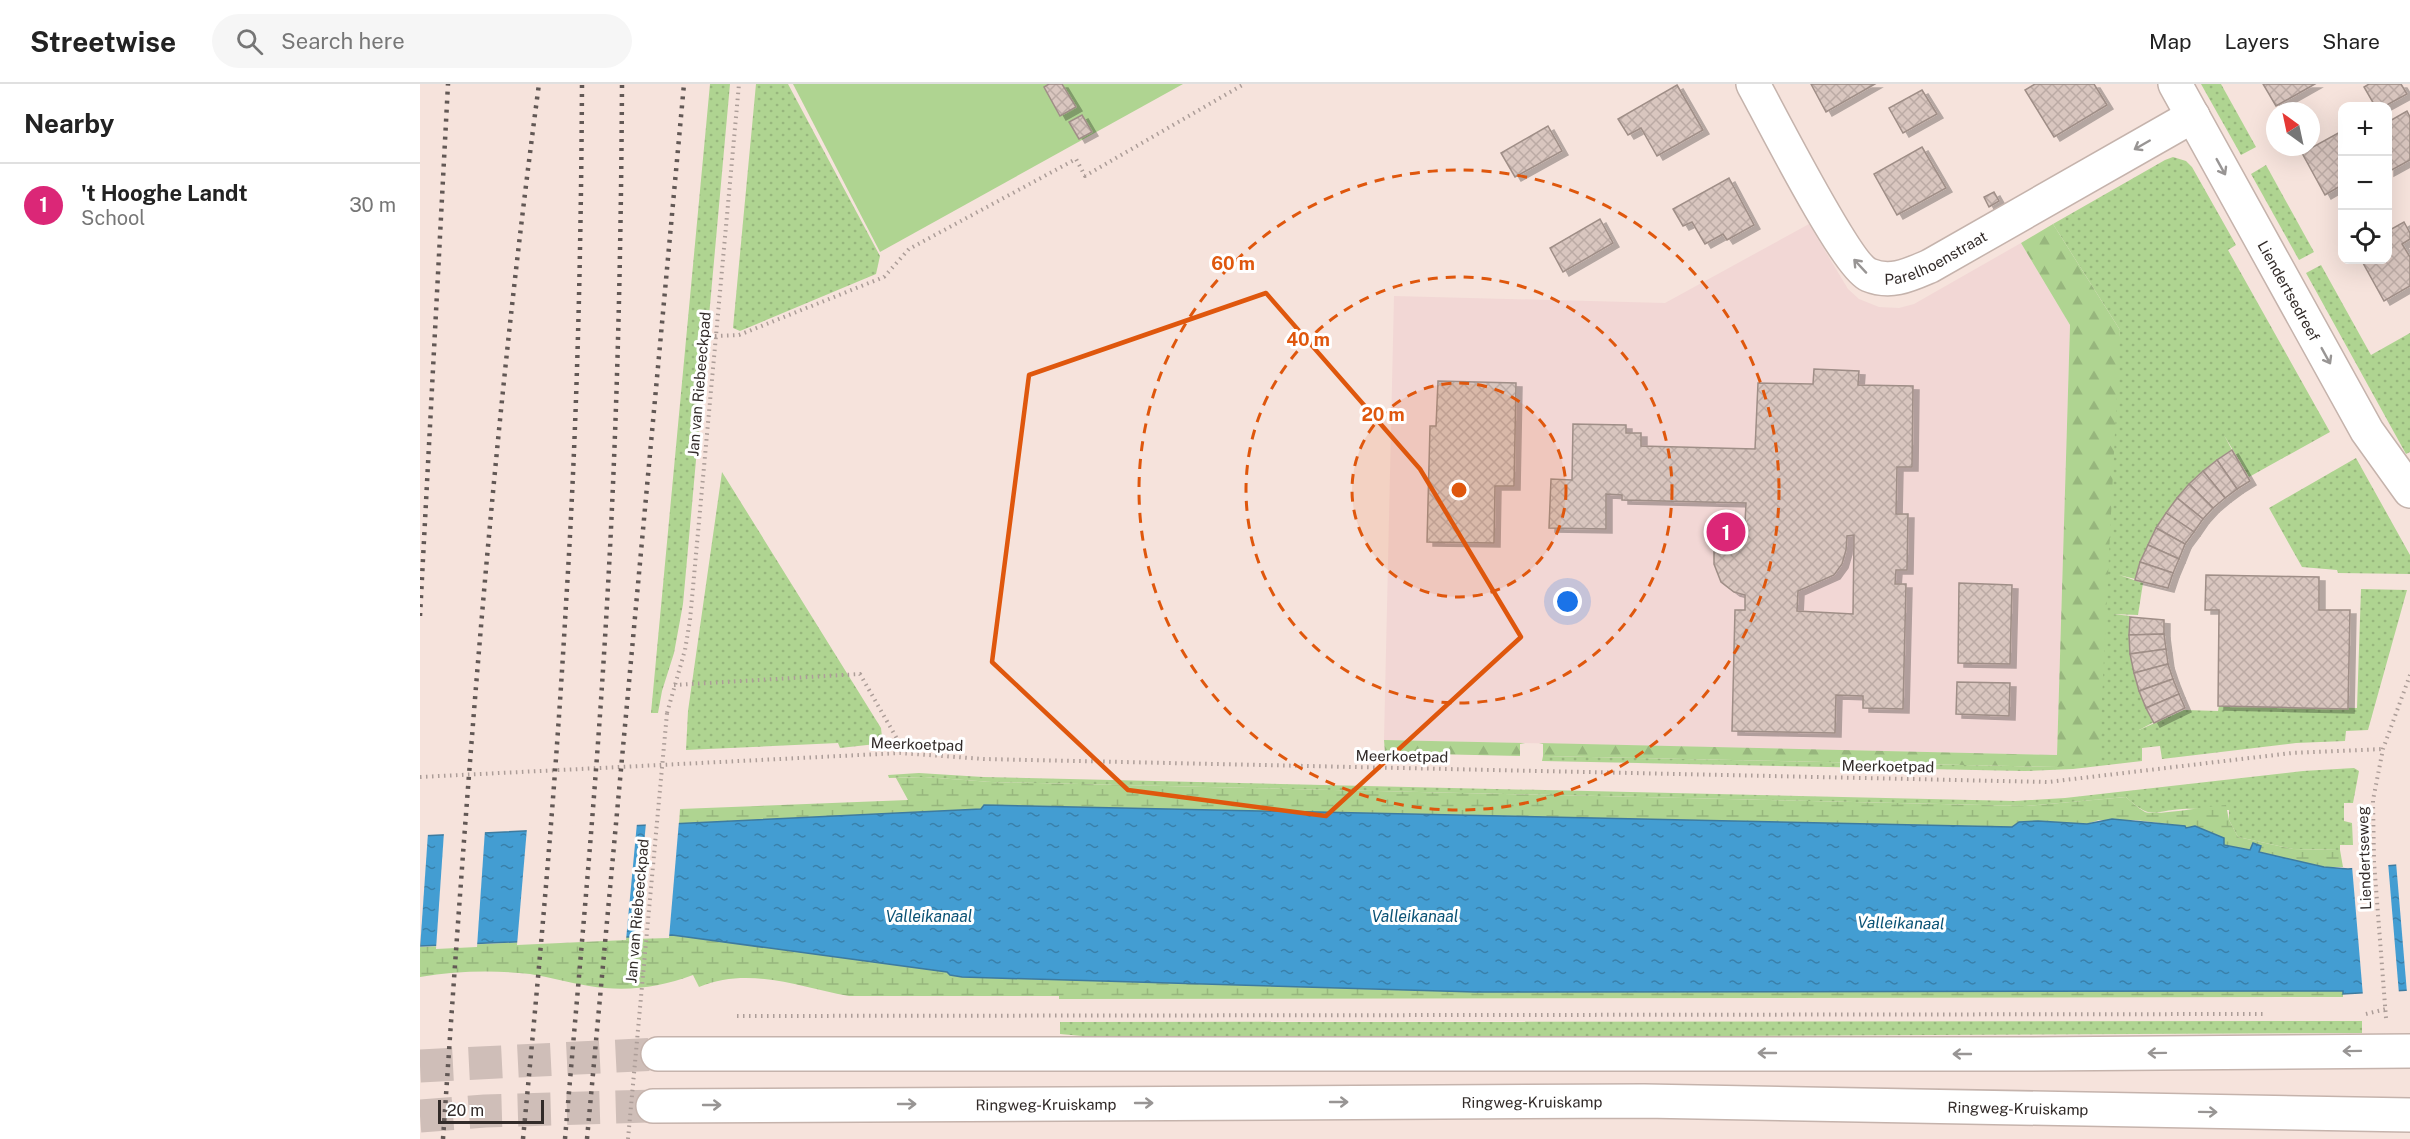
<!DOCTYPE html>
<html lang="en">
<head>
<meta charset="utf-8">
<style>
	body { margin:0; font-family:"Public Sans",sans-serif; background:#f6f6f6; color:#222 }
	.controls { position:absolute; right:18px; top:18px; display:grid; overflow:hidden; border-radius:12px; box-shadow:0 6px 24px #0002 }
	.controls button { width:54px; height:54px; display:grid; place-items:center; padding:0; border:0; border-bottom:2px solid #e0e0e0; background:#fff; color:#222; font:30px sans-serif }
	.compass { position:absolute; left:1846px; top:18px; width:54px; height:54px; border-radius:50%; background:#fff; box-shadow:0 6px 24px #0002; rotate:327deg }
	.scale { position:absolute; left:18px; bottom:15px; width:106px; box-sizing:border-box; padding-left:6px; border:3px solid #322b29; border-top:0; font-size:16px; line-height:21px; white-space:nowrap; color:#322b29; -webkit-text-stroke:4px #fff; paint-order:stroke }
	.you { position:absolute; left:1148px; top:518px; width:21px; height:21px; margin:-15px; border:4px solid #fff; border-radius:50%; background:#1a73e8; box-shadow:0 0 0 9px #1a73e833 }
	.badge { display:grid; place-items:center; width:39px; height:39px; border-radius:50%; background:#db2777; color:#fff; font-size:20px; font-weight:700 }
	.pin { position:absolute; translate:-50% -50%; border:3px solid #fff; box-shadow:0 2px 6px #0006 }
	.list { margin:0; padding:0; list-style:none }
	h2 { display:flex; justify-content:space-between; align-items:center; height:78px; margin:0; padding:0 24px; font-size:26px }
	h2 small { font-size:20px; font-weight:400; color:#767676 }
	.list li { display:grid; grid-template-columns:39px 1fr auto; gap:18px; align-items:center; box-sizing:border-box; height:84px; padding:0 24px; border-top:2px solid #e0e0e0 }
	.list b { display:block; font-size:22px; white-space:nowrap }
	.list p { margin:0; font-size:20px; white-space:nowrap; color:#767676 }
	.list em { font-size:20px; font-style:normal; color:#767676 }
	.icon { flex:none; width:33px; height:33px; fill:none; stroke:currentColor; stroke-width:2; stroke-linecap:round; stroke-linejoin:round }
	.map { position:relative; flex:none; width:1990px; height:1055px; overflow:hidden }
	header { display:flex; align-items:center; gap:36px; box-sizing:border-box; height:84px; padding:0 30px; background:#fff; border-bottom:2px solid #e0e0e0 }
	header strong { font-size:28px }
	nav { display:flex; gap:33px; margin-inline-start:auto; font-size:21px }
	.search { width:420px; height:54px; background:#f6f6f6; display:flex; align-items:center; gap:15px; box-sizing:border-box; padding:0 21px; border-radius:33px; color:#767676; font-size:22px }
	main { display:flex }
	aside { flex:1; background:#fff }
	.map>svg:first-child { display:block }
	.education { fill:#f2d7d5 }
	.grass { fill:url(#grass-dots) }
	.forest { fill:url(#forest-firs) }
	.wetland { fill:url(#wetland-marsh) }
	.garden { fill:#afd491 }
	.water { fill:url(#water-ripples); stroke:#3e7b9f; stroke-width:1.5 }
	.pier { fill:#f6e3dc }
	.building { fill:url(#building-cross-hatch); stroke:#9f8e87; stroke-width:1.5; fill-rule:evenodd; filter:url(#shadow) }
	.lines { fill:none; stroke-linecap:round; stroke-linejoin:round }
	.major-tunnel { stroke:#cfbeb8; stroke-width:33; stroke-dasharray:33 16; stroke-linecap:butt }
	.minor-casing { stroke:#c5b3ac; stroke-width:36 }
	.major-casing { stroke:#c5b3ac; stroke-width:36 }
	.path { stroke:#ac9d98; stroke-width:4; stroke-dasharray:1.5 4.5; stroke-linecap:butt }
	.minor { stroke:#fff; stroke-width:33 }
	.major { stroke:#fff; stroke-width:33 }
	.rail { stroke:#625855; stroke-width:4.5; stroke-dasharray:3 6; stroke-linecap:butt }
	.path-bridge { stroke:#ac9d98; stroke-width:4; stroke-dasharray:1.5 4.5; stroke-linecap:butt }
	.oneway { stroke:#989594 }
	.marked { fill:none; stroke:#df570d; stroke-width:4.5; stroke-linejoin:round }
	.ring { fill:none; stroke:#df570d; stroke-width:3; stroke-dasharray:10 8 }
	.labels { text-anchor:middle; dominant-baseline:central; stroke-width:6; stroke-linejoin:round; paint-order:stroke }
	.street-label { font-size:15px; fill:#322b29; stroke:#fff }
	.water-label { font-size:16px; font-style:italic; fill:#0a5275; stroke:#fff }
	.centre { fill:#df570d; stroke:#fff; stroke-width:3 }
	.ring-label { font-size:18px; text-anchor:middle; font-weight:bold; fill:#df570d; stroke:#fff; stroke-width:6; stroke-linejoin:round; paint-order:stroke }
</style>
</head>
<body>
<header>
<strong>Streetwise</strong>
<div class="search"><svg class="icon" aria-label="search" viewBox="0 0 24 24"><circle cx="10" cy="10" r="6"/><path d="M15 15l6 6"/></svg>Search here</div>
<nav><a>Map</a><a>Layers</a><a>Share</a></nav>
</header>
<main>
<aside>
<h2>Nearby<small></small></h2>
<ul class="list">
<li><span class="badge">1</span><div><b>'t Hooghe Landt</b><p>School</p></div><em>30 m</em></li>
</ul>
</aside>
<div class="map">
<svg width="1990" height="1055" viewBox="0 0 1990 1055">
	<defs>
		<pattern id="grass-dots" width="8" height="8" patternUnits="userSpaceOnUse" patternTransform="scale(1.5)"><rect width="8" height="8" fill="#afd491"/><path d="M2 2h.1M6 6h.1" fill="none" stroke="#97b67d" stroke-width="1.8" stroke-linecap="round"/></pattern>
		<pattern id="forest-firs" width="22" height="20" patternUnits="userSpaceOnUse" patternTransform="scale(1.5)"><rect width="22" height="20" fill="#afd491"/><path d="M5 1l3.5 6h-7zM16 11l3.5 6h-7z" fill="#97b67d"/></pattern>
		<pattern id="wetland-marsh" width="20" height="14" patternUnits="userSpaceOnUse" patternTransform="scale(1.5)"><rect width="20" height="14" fill="#afd491"/><path d="M1 5h8M5 5V1M11 12h8M15 12V8" fill="none" stroke="#97b67d"/></pattern>
		<pattern id="water-ripples" width="26" height="14" patternUnits="userSpaceOnUse" patternTransform="scale(1.5)"><rect width="26" height="14" fill="#439dd2"/><path d="M2 4q2-2 4 0t4 0M15 11q2-2 4 0t4 0" fill="none" stroke="#3980aa"/></pattern>
		<pattern id="building-cross-hatch" width="8" height="8" patternUnits="userSpaceOnUse" patternTransform="scale(1.5)"><rect width="8" height="8" fill="#d9c6bf"/><path d="M0 0l8 8M0 8l8-8" fill="none" stroke="#bbaaa4"/></pattern>
		<filter id="shadow"><feDropShadow dx="6" dy="4" stdDeviation="0" flood-color="#0004"/></filter>
	</defs>
	<rect width="100%" height="100%" fill="#f6e3dc"/>
	<path class="education" d="M1389 140 1428 205 1439 215 1459 223 1479 224 1494 220 1601 159 1650 241 1637 671 964 656 974 212 1245 219Z"/>
	<g class="grass">
		<path d="M290 0H310L263 520 254 569 242 607 238 629H231Z"/>
		<path d="M336 0H368L460 172 456 190 320 247 313 244Z"/>
		<path d="M1781 0H1801L1836 63 1821 71Z"/>
		<path d="M1753 73 1766 77 1772 83 1816 161 1808 166 1910 348 1829 393 1804 351 1812 366C1763 395 1732 441 1715 495L1699 491 1723 499 1718 531 1693 530 1710 532C1709 571 1715 604 1734 638L1719 646 1764 626 1798 627 1799 621 1937 624 1941 505 1987 506 1948 646 1926 647 1925 657 1876 659 1742 675 1740 662 1722 664V677L1653 685 1605 687 1122 677 1123 672 1637 683 1700 246 1633 140 1745 76Z"/>
		<path d="M1846 81 1894 168 1879 176 1831 90Z"/>
		<path d="M1901 181 1951 271 1990 249V368L1986 370 1886 189Z"/>
		<path d="M1936 374 1990 471V490L1918 489 1917 486 1882 483 1849 424Z"/>
		<path d="M302 388 461 644 462 653 456 660 420 664 418 659 266 666 268 627Z"/>
		<path d="M1934 684 1939 687 1933 719H1924V737L1932 739 1933 761H1920V766L1873 765 1818 753 1809 736V726C1793 726 1777 724 1762 725 1732 727 1732 737 1706 713L1606 722 571 698 504 693 469 694 468 691 499 689 563 693 1595 717 1645 714 1883 687Z"/>
		<path d="M1942 937V949L696 955 640 950V938Z"/>
	</g>
	<g class="forest">
		<path d="M1633 140 1700 246 1679 676 1637 683 1123 672V660L1119 659 1637 671 1650 241 1601 159Z"/>
		<path d="M964 656 1105 659 1100 660V672L965 669Z"/>
	</g>
	<g class="wetland">
		<path d="M504 693 571 698 1606 722 1706 713C1712 718 1718 724 1725 728 1736 732 1789 722 1806 721L1809 736 1818 753 1873 765 1920 766 1923 783H1904L1839 768 1833 760 1830 766 1804 761 1765 744 1764 742 1715 736H1679L1667 740 1618 737 1599 738 1592 743 564 721 561 725 259 740 260 725 488 716 476 694Z"/>
		<path d="M252 851 528 888 530 891 542 893 1055 908 1923 907V913L639 915V912H429C379 903 330 882 279 903L273 891C238 904 205 908 169 902 149 899 130 893 110 890 73 886 37 887 0 893V863Z"/>
	</g>
	<path class="garden" d="M373 0H763L460 168Z"/>
	<path class="water" d="M564 721 1592 743 1599 738 1618 737 1667 740 1692 735 1765 742 1766 744 1775 742 1804 754V761L1830 766 1833 759 1841 762 1839 768 1904 783 1928 785 1990 780V906L1923 910V907L1055 908 542 893 530 891 527 888 252 851 0 862V752L561 725Z"/>
	<g class="pier">
		<path d="M259 737 249 854 215 855 226 739Z"/>
		<path d="M217 739 206 856 97 861 107 744Z"/>
		<path d="M65 746 57 863 16 865 24 748Z"/>
		<path d="M0 749H8L0 865Z"/>
		<path d="M1990 777V909H1987L1976 778Z"/>
		<path d="M1968 778 1979 910 1943 912 1932 782Z"/>
	</g>
	<g class="building">
		<path d="M629 0H642L656 23 640 32 624 3Z"/>
		<path d="M1391 0H1455L1406 28Z"/>
		<path d="M1615 0H1674L1687 21 1634 53 1605 6Z"/>
		<path d="M1843 0H1895L1856 22Z"/>
		<path d="M1949 0H1981L1987 10 1965 22H1955L1944 3Z"/>
		<path d="M1257 1 1283 46 1237 72 1221 44 1208 51 1198 35Z"/>
		<path d="M1502 6 1517 30 1483 49 1469 24Z"/>
		<path d="M1987 27 1990 33V76L1968 88V38Z"/>
		<path d="M662 31 672 48 659 55 649 38Z"/>
		<path d="M1128 42 1142 67 1095 93 1081 69Z"/>
		<path d="M1920 48 1922 53V101L1905 111 1882 69Z"/>
		<path d="M1502 63 1526 104 1477 131 1454 90Z"/>
		<path d="M1309 94 1334 141 1307 156 1303 150 1285 160 1272 138 1263 142 1253 125Z"/>
		<path d="M1574 108 1579 117 1569 123 1564 113Z"/>
		<path d="M1180 135 1193 159 1143 188 1130 164Z"/>
		<path d="M1984 138 1990 149V155L1982 160 1990 173V202L1964 217 1943 179 1949 176H1968V147Z"/>
		<path d="M1394 285 1439 287 1438 301 1493 302 1492 383H1477L1476 430H1488L1487 486H1476L1475 500H1486L1483 625 1443 624V612L1416 611 1415 649 1312 647 1315 526H1325V511L1314 508 1301 498 1294 480V468L1302 451 1314 442 1325 439 1326 419 1202 416V411L1186 410V445L1129 444 1131 395 1152 396 1153 340 1206 341V349H1221V362L1335 365 1338 299 1393 300ZM1434 451 1433 530 1377 527 1378 507 1414 491 1422 480 1426 466 1427 452Z"/>
		<path d="M1018 297 1096 299 1094 402H1075L1074 459 1007 458 1010 342H1016Z"/>
		<path d="M1812 366 1830 397 1817 405 1797 376Z"/>
		<path d="M1797 376 1817 405 1805 414 1783 387Z"/>
		<path d="M1783 387 1805 414 1793 424 1769 400Z"/>
		<path d="M1769 400 1793 424 1783 435 1757 414Z"/>
		<path d="M1757 414 1783 435 1774 448 1746 429Z"/>
		<path d="M1746 429 1774 448 1765 460 1736 444Z"/>
		<path d="M1736 444 1765 460 1759 475 1728 461Z"/>
		<path d="M1728 461 1759 475 1753 489 1720 478Z"/>
		<path d="M1720 478 1753 489 1748 504 1715 496Z"/>
		<path d="M1786 491 1899 493V526H1930L1928 625 1798 622 1799 526H1785Z"/>
		<path d="M1539 499 1592 501 1590 580 1538 579Z"/>
		<path d="M1710 533 1744 536V550L1709 551Z"/>
		<path d="M1744 550 1746 565 1710 570 1709 551Z"/>
		<path d="M1746 565 1748 580 1714 589 1710 570Z"/>
		<path d="M1748 580 1753 595 1719 607 1714 589Z"/>
		<path d="M1753 595 1759 610 1726 624 1719 607Z"/>
		<path d="M1537 598 1590 599 1589 632 1536 630Z"/>
		<path d="M1759 610 1765 624 1734 639 1726 624Z"/>
	</g>
	<g class="lines">
		<g class="major-tunnel">
			<path d="M0 982 238 970"/>
			<path d="M0 1032 65 1027 233 1022"/>
		</g>
		<defs>
			<g id="minor">
				<path id="s1" d="M1333 0C1350 31 1426 181 1449 191 1471 200 1489 191 1510 182L1773 32"/>
				<path id="s2" d="M1755 0 1947 347 1990 407"/>
			</g>
			<g id="major">
				<path d="M238 970H1613L1990 967"/>
				<path id="s3" d="M233 1022 1224 1017 1990 1031"/>
			</g>
		</defs>
		<use href="#minor" class="minor-casing"/>
		<use href="#major" class="major-casing"/>
		<g class="path">
			<path d="M295 252 319 251 464 193 489 165 656 75 665 92 824 0"/>
			<path d="M254 601 440 590 480 660V669"/>
			<path d="M247 629 265 566 270 536 319 0"/>
			<path d="M0 693 480 669 564 675 1628 698 1872 669 1963 665"/>
			<path d="M1946 930 1966 925"/>
			<path d="M317 932 1843 930"/>
			<path d="M1966 934 1954 778 1953 716 1963 665 1990 591"/>
		</g>
		<use href="#minor" class="minor"/>
		<use href="#major" class="major"/>
		<g class="rail">
			<path d="M0 532 28 0"/>
			<path d="M23 1055C47 702 72 350 119 0"/>
			<path d="M103 1055C120 877 136 699 146 520 157 347 161 173 162 0"/>
			<path d="M145 1055C160 877 177 699 187 520 197 347 201 174 202 0"/>
			<path d="M167 1055 264 0"/>
		</g>
		<path class="path-bridge" d="M208 1055 247 629"/>
	</g>
	<defs><path id="oneway-shaft" d="M-6 0H5M1.5-3L5.5 0L1.5 3" fill="none" stroke-width="1.6" stroke-linecap="round" stroke-linejoin="round" transform="scale(1.5)"/></defs>
	<g class="oneway">
		<use href="#oneway-shaft" transform="translate(1722 61) rotate(150)"/>
		<use href="#oneway-shaft" transform="translate(1801 83) rotate(61)"/>
		<use href="#oneway-shaft" transform="translate(1440 182) rotate(-133)"/>
		<use href="#oneway-shaft" transform="translate(1906 272) rotate(61)"/>
		<use href="#oneway-shaft" transform="translate(1932 967) rotate(179)"/>
		<use href="#oneway-shaft" transform="translate(1347 969) rotate(-180)"/>
		<use href="#oneway-shaft" transform="translate(1737 969) rotate(179)"/>
		<use href="#oneway-shaft" transform="translate(1542 970) rotate(-180)"/>
		<use href="#oneway-shaft" transform="translate(919 1018)"/>
		<use href="#oneway-shaft" transform="translate(724 1019)"/>
		<use href="#oneway-shaft" transform="translate(487 1020)"/>
		<use href="#oneway-shaft" transform="translate(292 1021)"/>
		<use href="#oneway-shaft" transform="translate(1788 1028) rotate(1)"/>
	</g>
	<path class="marked" d="M846 209 1000 385 1101 553 906 732 708 706 572 578 609 291Z"/>
	<circle cx="1039" cy="406" r="107" fill="#df570d" fill-opacity=".12"/>
	<g class="ring">
		<circle cx="1039" cy="406" r="107"/>
		<circle cx="1039" cy="406" r="213"/>
		<circle cx="1039" cy="406" r="320"/>
	</g>
	<g class="labels">
		<g class="street-label">
			<text stroke="none"><textPath href="#s1" startOffset="296">Parelhoenstraat</textPath></text>
			<text stroke="none"><textPath href="#s2" startOffset="236">Liendertsedreef</textPath></text>
			<text transform="translate(279 300) rotate(-85)">Jan van Riebeeckpad</text>
			<text transform="translate(497 660) rotate(2)">Meerkoetpad</text>
			<text transform="translate(982 672) rotate(1)">Meerkoetpad</text>
			<text transform="translate(1468 682) rotate(1)">Meerkoetpad</text>
			<text transform="translate(1944 774) rotate(-92)">Liendertseweg</text>
			<text transform="translate(217 827) rotate(-85)">Jan van Riebeeckpad</text>
			<text stroke="none"><textPath href="#s3" startOffset="879">Ringweg-Kruiskamp</textPath></text>
			<text stroke="none"><textPath href="#s3" startOffset="393">Ringweg-Kruiskamp</textPath></text>
			<text stroke="none"><textPath href="#s3" startOffset="1365">Ringweg-Kruiskamp</textPath></text>
		</g>
		<g class="water-label">
			<text x="509" y="832">Valleikanaal</text>
			<text x="995" y="832">Valleikanaal</text>
			<text transform="translate(1481 839) rotate(1)">Valleikanaal</text>
		</g>
	</g>
	<circle cx="1039" cy="406" r="9" class="centre"/>
	<g class="ring-label">
		<text x="813" y="186">60 m</text>
		<text x="888" y="262">40 m</text>
		<text x="963" y="337">20 m</text>
	</g>
</svg>
<div class="controls">
<button>+</button>
<button>−</button>
<button><svg class="icon" aria-label="locate" viewBox="0 0 24 24"><circle cx="12" cy="12" r="6"/><path d="M12 2v4M12 18v4M2 12h4M18 12h4"/></svg></button>
</div>
<svg class="compass" viewBox="-18 -18 36 36"><path d="M0-13l5 13h-10z" fill="#e53935"/><path d="M0 13l5-13h-10z" fill="#767676"/></svg>
<div class="scale">20 m</div>
<div class="you"></div>
<div class="pin badge" style="left:1306px;top:448px">1</div>
</div>
</main>
</body>
</html>
